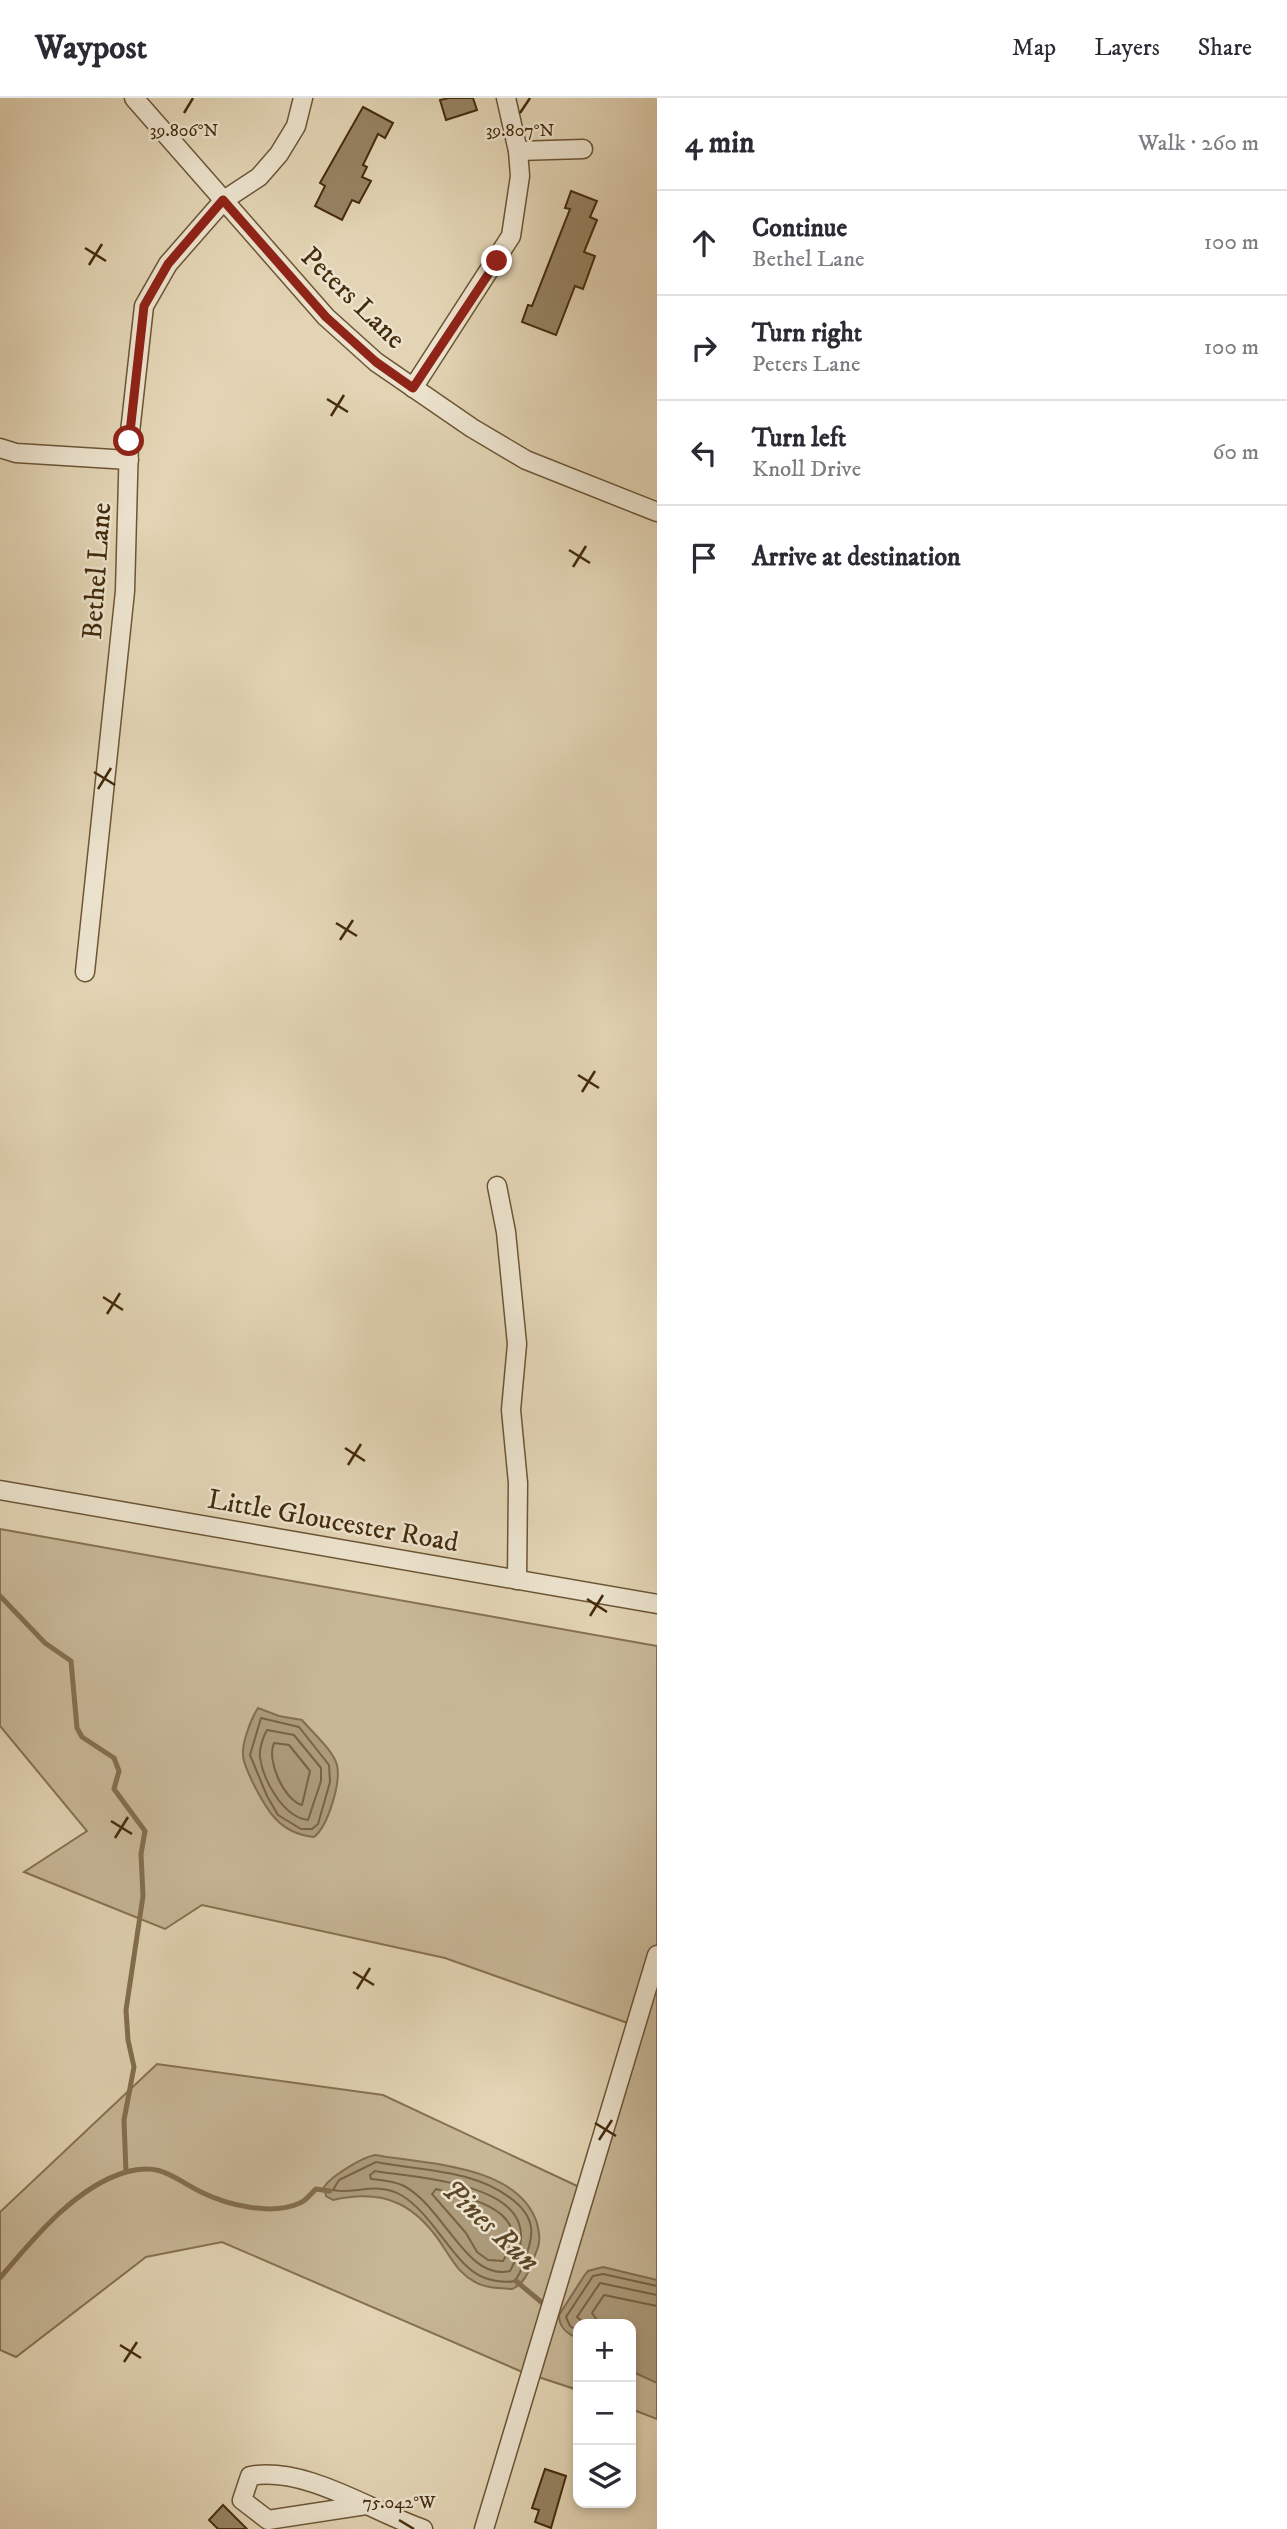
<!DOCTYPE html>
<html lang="en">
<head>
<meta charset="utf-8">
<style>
	body { margin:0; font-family:"IM FELL DW Pica",serif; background:#f2f2f3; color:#2b2b33 }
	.controls { position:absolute; right:21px; bottom:21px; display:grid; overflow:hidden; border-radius:14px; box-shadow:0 4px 10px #0003 }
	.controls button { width:63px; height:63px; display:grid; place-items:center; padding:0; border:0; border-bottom:2px solid #e1e1e2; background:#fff; color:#2b2b33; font:35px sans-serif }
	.stop { position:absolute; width:21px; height:21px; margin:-16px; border:5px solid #8f2418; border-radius:50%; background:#fff }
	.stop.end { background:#8f2418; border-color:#fff; box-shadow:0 2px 7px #0008 }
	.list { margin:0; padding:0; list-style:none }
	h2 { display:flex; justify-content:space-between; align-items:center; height:91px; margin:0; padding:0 28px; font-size:30px }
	h2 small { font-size:23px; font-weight:400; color:#7c7c81 }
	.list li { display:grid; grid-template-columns:46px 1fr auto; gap:21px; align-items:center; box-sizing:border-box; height:105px; padding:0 28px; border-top:2px solid #e1e1e2 }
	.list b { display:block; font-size:26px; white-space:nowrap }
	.list p { margin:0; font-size:23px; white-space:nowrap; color:#7c7c81 }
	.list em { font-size:23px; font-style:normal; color:#7c7c81 }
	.icon { flex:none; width:38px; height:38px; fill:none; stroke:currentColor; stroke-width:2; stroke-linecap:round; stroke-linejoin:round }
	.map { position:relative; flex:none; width:657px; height:2431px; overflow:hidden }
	header { display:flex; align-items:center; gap:42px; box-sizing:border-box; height:98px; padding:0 35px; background:#fff; border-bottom:2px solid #e1e1e2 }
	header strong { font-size:33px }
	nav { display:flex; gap:38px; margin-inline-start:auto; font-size:24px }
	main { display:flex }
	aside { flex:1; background:#fff }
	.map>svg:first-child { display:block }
	.green { fill:#c7b797; stroke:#867151; stroke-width:2 }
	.water { fill:#ac9b7b; stroke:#826e4e; stroke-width:2 }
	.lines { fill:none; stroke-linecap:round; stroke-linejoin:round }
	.shore { stroke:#786343; stroke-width:2 }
	.stream { stroke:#826e4e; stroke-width:5 }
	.building { fill:#968363; stroke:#442b0b; stroke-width:2 }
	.minor-casing { stroke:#6c5535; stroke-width:21 }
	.minor { stroke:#ece3ce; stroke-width:18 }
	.route { stroke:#8f2418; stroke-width:9 }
	.ticks { fill:none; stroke:#442b0b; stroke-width:2.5 }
	.labels { text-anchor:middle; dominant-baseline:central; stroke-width:5; stroke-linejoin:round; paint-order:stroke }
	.street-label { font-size:28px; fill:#442b0b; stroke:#ece3ce }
	.water-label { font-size:30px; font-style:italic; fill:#5e4727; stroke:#ece3ce }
	.ticks-label { font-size:18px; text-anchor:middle; fill:#442b0b; stroke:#ece3ce; stroke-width:5; stroke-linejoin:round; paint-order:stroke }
</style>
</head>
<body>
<header>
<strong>Waypost</strong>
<nav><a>Map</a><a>Layers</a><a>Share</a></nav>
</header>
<main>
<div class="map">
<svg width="657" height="2431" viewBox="0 0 657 2431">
	<rect width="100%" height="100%" fill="#e2d4b4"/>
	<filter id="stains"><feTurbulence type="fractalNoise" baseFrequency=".00286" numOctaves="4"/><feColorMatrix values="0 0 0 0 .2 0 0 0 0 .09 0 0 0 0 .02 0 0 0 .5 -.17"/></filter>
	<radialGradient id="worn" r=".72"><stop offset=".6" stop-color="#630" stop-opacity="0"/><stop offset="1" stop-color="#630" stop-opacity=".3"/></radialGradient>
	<path class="green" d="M0 1431 657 1548V2321L631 2311V2226H578V2292L520 2273 222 2144 146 2159 16 2259 0 2252V2114L157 1966 383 1997 590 2094 636 1928 445 1860 202 1807 165 1831 24 1774 87 1733 0 1628Z"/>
	<g class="water">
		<path d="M258 1610 279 1618 302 1622C312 1634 333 1652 337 1667 341 1685 328 1728 314 1739 280 1736 266 1712 252 1683 249 1676 243 1665 243 1657 242 1644 251 1621 258 1610Z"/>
		<path d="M375 2057C424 2066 518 2066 537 2125 539 2134 541 2143 537 2152 531 2166 527 2185 512 2191 499 2190 485 2190 475 2184 460 2176 455 2166 446 2153 418 2107 386 2090 333 2102L326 2098 324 2089C331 2078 363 2059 375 2057Z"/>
		<path d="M603 2169 657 2182V2285L631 2273V2226H578V2240C567 2236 559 2230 559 2217L584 2178 588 2173Z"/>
	</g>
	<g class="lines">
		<g class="shore">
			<path d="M261 1620 299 1629 329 1667 330 1684 318 1726 312 1731H301L278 1717 267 1698 250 1657Z"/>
			<path d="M267 1632 294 1637 321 1670V1683L308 1722C283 1719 263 1682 260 1659 259 1651 263 1639 267 1632Z"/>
			<path d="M274 1645 289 1647 310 1673 302 1707C284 1702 266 1662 274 1645Z"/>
			<path d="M376 2064C422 2073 474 2071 513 2102 538 2122 533 2140 524 2164 522 2170 519 2179 514 2183 509 2185 498 2183 492 2182 457 2177 437 2118 401 2097 378 2083 352 2097 333 2092L339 2082Z"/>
			<path d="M375 2073C428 2082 560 2086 510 2173 467 2184 444 2109 404 2088 394 2083 382 2082 371 2081L370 2077Z"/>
			<path d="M436 2091C459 2098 509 2106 513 2137 514 2145 507 2156 503 2163L488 2162 477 2154 466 2135 432 2096Z"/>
			<path d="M585 2226 577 2219 600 2185 657 2197"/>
			<path d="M600 2226 592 2215 604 2197 657 2208"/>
			<path d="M578 2233 570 2228 566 2219 593 2178 603 2176 657 2188"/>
		</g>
		<g class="stream">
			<path d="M0 1498 45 1545 71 1563 77 1630 82 1639 114 1660 119 1673 114 1691 145 1733 141 1756 143 1798 126 1912 128 1942 134 1969 124 2022 126 2074"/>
			<path d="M0 2180C33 2141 75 2089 126 2074 161 2064 173 2080 201 2094 227 2107 272 2118 300 2105 307 2102 310 2096 316 2091L330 2093"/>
			<path d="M516 2183 546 2208"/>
		</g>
	</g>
	<g class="building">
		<path d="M449 0H473L477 12 446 22 440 2Z"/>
		<path d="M363 9 393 25 385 40 378 36 363 67 367 69 362 79 371 83 359 105 352 102 342 122 315 108 325 88 320 85Z"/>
		<path d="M571 93 597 103 590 119 597 122 584 154 595 158 583 191 575 188 556 237 522 224 528 207 532 208 570 111 565 110Z"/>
		<path d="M545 2371 566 2378 551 2430 535 2424 539 2412 532 2410Z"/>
		<path d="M223 2407 247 2431H218L209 2422Z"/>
	</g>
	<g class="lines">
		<defs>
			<g id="minor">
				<path d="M134 0 326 219 376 264 472 330 526 362 657 414"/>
				<path d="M518 53 583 51"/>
				<path d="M413 290 511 138 520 78 518 53 506 0"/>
				<path d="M0 350 16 355 129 362"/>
				<path d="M85 874 125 493 129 343 144 208 168 166 224 102 259 79 279 56 296 28 303 0"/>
				<path d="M497 1088 506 1134 517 1246 511 1312 518 1385 517 1482"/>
				<path d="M0 1392 657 1506"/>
				<path d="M366 2407 268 2422 242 2402 250 2378C306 2368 371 2413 423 2431"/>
				<path d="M484 2431 657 1857"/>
			</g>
		</defs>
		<use href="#minor" class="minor-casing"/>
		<use href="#minor" class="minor"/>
	</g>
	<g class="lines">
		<path class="route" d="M129 343 144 208 168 166 223 102 326 219 376 264 413 290 497 163"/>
	</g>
	<path class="ticks" d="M184 15 193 0M520 15 530 0M85 150 106 163M89 167 102 146M327 301 348 314M331 318 344 297M569 452 590 465M573 469 586 448M94 674 115 687M98 691 111 670M336 825 357 838M340 842 353 822M578 977 599 990M582 994 595 973M103 1199 123 1212M107 1216 120 1195M345 1350 365 1363M348 1367 361 1346M587 1501 607 1514M590 1518 603 1497M111 1723 132 1736M115 1740 128 1719M353 1874 374 1887M357 1891 370 1870M595 2025 616 2038M599 2042 612 2022M120 2247 141 2260M124 2264 137 2244M399 2422 414 2431"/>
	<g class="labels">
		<g class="street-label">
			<text transform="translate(353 200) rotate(44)">Peters Lane</text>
			<text transform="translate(97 473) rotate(-86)">Bethel Lane</text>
			<text transform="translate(333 1423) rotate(10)">Little Gloucester Road</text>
		</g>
		<g class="water-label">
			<text transform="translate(490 2128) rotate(43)">Pines Run</text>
		</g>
	</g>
	<g class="ticks-label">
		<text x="184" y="38">39.806°N</text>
		<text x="520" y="38">39.807°N</text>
		<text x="399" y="2410">75.042°W</text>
	</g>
	<rect width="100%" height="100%" filter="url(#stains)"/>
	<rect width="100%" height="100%" fill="url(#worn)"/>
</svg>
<div class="controls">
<button>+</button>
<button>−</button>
<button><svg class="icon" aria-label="layers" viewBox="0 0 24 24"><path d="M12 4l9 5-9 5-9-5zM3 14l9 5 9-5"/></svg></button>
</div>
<div class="stop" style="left:129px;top:343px"></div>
<div class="stop end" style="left:497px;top:163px"></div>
</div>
<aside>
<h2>4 min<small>Walk · 260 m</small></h2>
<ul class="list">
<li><svg class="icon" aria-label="ahead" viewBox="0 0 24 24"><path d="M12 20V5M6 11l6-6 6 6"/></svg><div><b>Continue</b><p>Bethel Lane</p></div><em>100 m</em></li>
<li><svg class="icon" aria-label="right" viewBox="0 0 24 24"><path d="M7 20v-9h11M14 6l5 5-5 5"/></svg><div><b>Turn right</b><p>Peters Lane</p></div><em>100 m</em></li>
<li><svg class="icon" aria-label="left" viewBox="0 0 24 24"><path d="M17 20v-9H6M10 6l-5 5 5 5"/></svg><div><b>Turn left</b><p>Knoll Drive</p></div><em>60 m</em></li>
<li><svg class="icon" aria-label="arrive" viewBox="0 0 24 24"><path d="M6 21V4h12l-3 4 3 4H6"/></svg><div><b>Arrive at destination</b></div></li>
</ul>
</aside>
</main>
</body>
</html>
